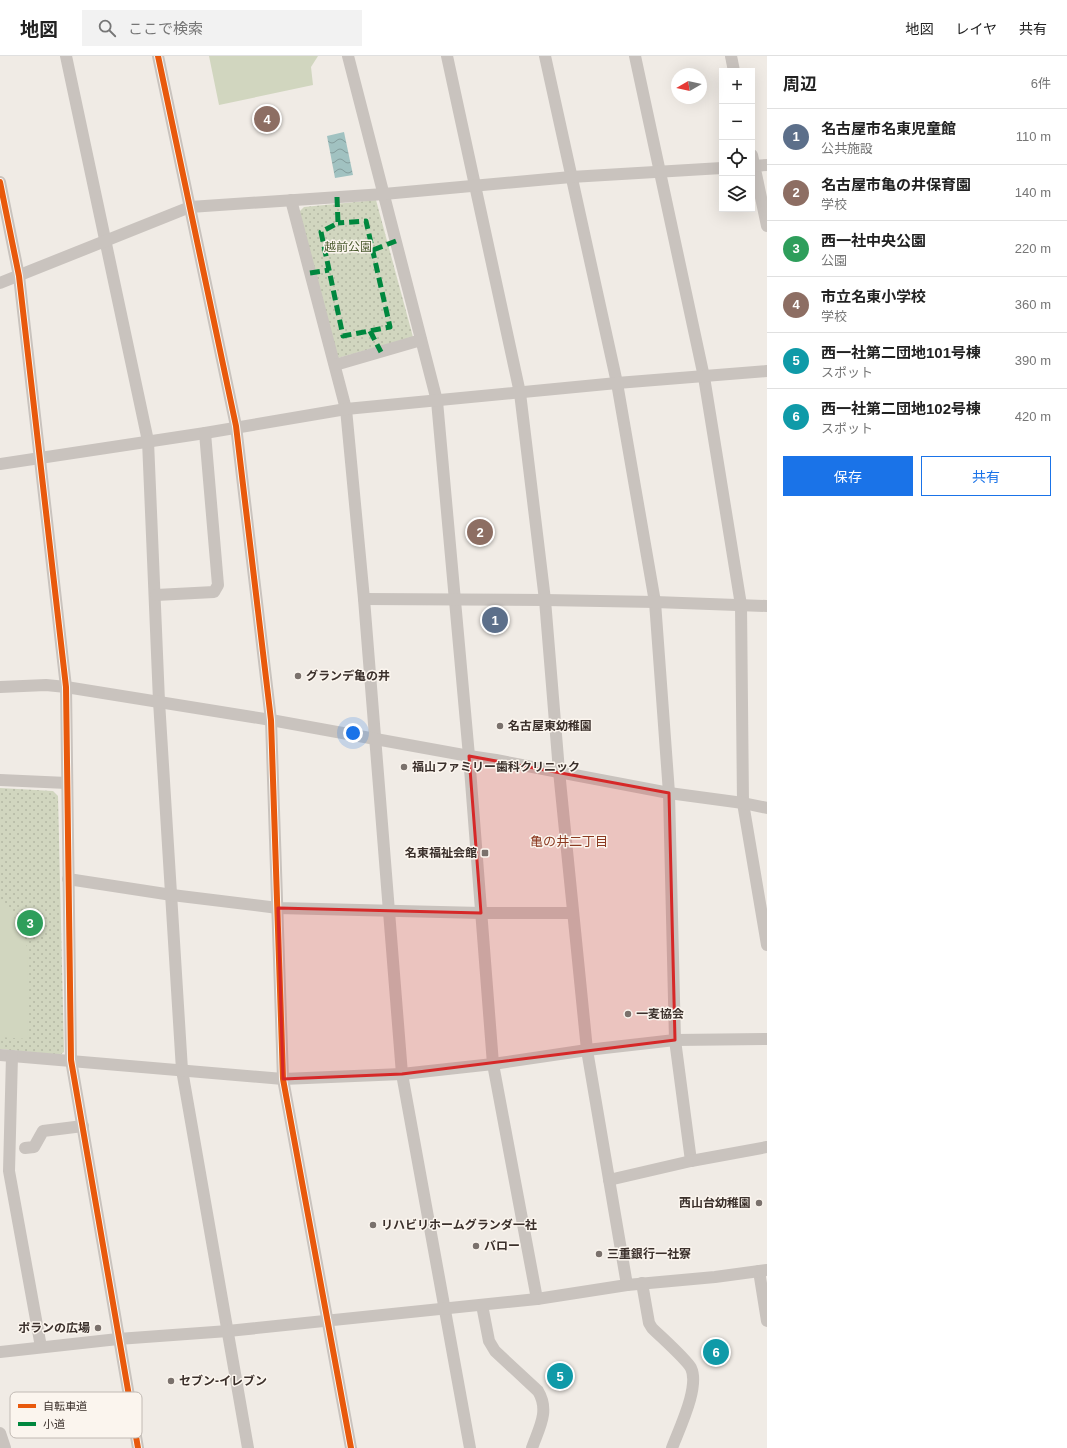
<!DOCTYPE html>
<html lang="ja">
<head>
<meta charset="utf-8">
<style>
	body { margin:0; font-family:Arial,"Noto Sans JP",sans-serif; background:#f2f2f2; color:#222 }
	.controls { position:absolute; right:12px; top:12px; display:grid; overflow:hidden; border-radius:0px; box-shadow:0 4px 16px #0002 }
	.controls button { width:36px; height:36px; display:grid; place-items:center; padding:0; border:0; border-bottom:1px solid #e0e0e0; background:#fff; color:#222; font:20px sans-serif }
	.compass { position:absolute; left:671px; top:12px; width:36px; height:36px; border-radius:50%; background:#fff; box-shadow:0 4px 16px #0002; rotate:261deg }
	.you { position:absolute; left:353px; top:677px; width:14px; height:14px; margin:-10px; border:3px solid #fff; border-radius:50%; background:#1a73e8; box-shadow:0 0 0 6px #1a73e833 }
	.badge { display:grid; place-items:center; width:26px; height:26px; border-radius:50%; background:#1a73e8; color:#fff; font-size:13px; font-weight:700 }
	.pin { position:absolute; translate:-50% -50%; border:2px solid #fff; box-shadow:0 1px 4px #0006 }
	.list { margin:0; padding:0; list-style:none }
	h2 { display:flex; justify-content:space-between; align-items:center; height:52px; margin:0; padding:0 16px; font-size:17px }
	h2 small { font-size:13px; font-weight:400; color:#767676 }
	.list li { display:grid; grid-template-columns:26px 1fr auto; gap:12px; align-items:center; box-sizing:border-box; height:56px; padding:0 16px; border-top:1px solid #e0e0e0 }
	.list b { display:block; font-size:15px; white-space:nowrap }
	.list p { margin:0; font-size:13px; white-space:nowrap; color:#767676 }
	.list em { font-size:13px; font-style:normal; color:#767676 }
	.actions { display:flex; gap:8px; padding:12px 16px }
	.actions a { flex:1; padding:9px 0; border:1px solid #1a73e8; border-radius:0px; text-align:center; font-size:14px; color:#1a73e8 }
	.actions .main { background:#1a73e8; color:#fff }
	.icon { flex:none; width:22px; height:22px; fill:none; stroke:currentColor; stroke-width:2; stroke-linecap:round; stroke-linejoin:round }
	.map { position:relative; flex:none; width:767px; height:1392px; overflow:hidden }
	header { display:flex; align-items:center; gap:24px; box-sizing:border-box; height:56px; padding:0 20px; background:#fff; border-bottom:1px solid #e0e0e0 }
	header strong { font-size:19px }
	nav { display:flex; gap:22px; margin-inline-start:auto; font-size:14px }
	.search { width:280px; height:36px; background:#f2f2f2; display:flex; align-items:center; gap:10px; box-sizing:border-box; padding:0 14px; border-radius:0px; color:#767676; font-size:15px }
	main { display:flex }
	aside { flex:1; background:#fff }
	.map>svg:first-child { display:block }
	.park { fill:url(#park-dots) }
	.garden { fill:#d1d6bf }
	.water { fill:url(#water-waves) }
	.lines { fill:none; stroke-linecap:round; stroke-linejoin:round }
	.minor { stroke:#c9c3be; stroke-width:12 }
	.quiet { stroke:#00873e; stroke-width:5; stroke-dasharray:10 5; stroke-linecap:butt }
	.cycleway-casing { stroke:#fbf5ee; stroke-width:8 }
	.cycleway { stroke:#e8590c; stroke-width:6 }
	.marked { fill:#d62828; fill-opacity:0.2; stroke:#d62828; stroke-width:3; stroke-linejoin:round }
	.poi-dot { fill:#7a716c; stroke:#fbf5ee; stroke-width:1.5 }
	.labels { text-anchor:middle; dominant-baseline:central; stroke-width:3; stroke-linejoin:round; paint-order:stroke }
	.park-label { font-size:12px; fill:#4a5a2e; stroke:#fbf5ee }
	.poi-label { font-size:12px; font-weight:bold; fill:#3b302b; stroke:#fbf5ee; text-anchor:start }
	.neighbourhood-label { font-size:13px; fill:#8c3b22; stroke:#fbf5ee }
	.key { fill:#fbf5ee; stroke:#c1bab4; stroke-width:1 }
	.key-label { font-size:11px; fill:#3b302b }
</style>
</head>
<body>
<header>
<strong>地図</strong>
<div class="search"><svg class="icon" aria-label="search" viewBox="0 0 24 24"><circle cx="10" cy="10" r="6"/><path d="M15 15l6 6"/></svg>ここで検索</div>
<nav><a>地図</a><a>レイヤ</a><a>共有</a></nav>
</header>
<main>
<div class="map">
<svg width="767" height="1392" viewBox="0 0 767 1392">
	<defs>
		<pattern id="park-dots" width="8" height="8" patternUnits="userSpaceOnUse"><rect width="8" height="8" fill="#d1d6bf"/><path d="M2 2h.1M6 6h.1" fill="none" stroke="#b4b8a4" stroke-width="1.8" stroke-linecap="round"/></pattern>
		<pattern id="water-waves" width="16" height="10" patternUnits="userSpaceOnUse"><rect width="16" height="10" fill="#a1c2c1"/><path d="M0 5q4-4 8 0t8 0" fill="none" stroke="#849e9d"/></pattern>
	</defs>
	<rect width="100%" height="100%" fill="#f0ebe5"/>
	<g class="park">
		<path d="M376 144 413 281 338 302 298 157 304 151Z"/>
		<path d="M0 732 53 735 58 740 64 996 60 999 0 993Z"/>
	</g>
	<g class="garden">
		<path d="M209 0H318L311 11 313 29 219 49Z"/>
		<path d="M0 843 11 854 20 874 28 893 27 983 0 981Z"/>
	</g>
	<path class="water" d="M344 76 353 119 335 122 327 80Z"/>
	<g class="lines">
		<g class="minor">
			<path d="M66 0 148 385 159 645 182 1014 248 1392"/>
			<path d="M158 0 236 370 271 664 283 1023 351 1392"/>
			<path d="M348 0 437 345 469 700 493 1008 537 1243"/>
			<path d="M447 0 520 337 545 544 559 715 587 994 627 1229"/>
			<path d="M545 0 617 327 655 546 669 737 675 984 691 1105"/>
			<path d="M635 0 704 321 741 549 743 747 767 889"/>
			<path d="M731 0 734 15"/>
			<path d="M752 99 767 170"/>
			<path d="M752 110 767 109"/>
			<path d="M0 126 19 220 66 631 71 1004 138 1392"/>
			<path d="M291 144 346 353 364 543 402 1018 470 1392"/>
			<path d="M0 227 190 151 384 138 571 121 722 112"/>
			<path d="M335 309 421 284"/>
			<path d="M0 408 205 377 346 353 617 327 767 315"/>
			<path d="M156 539 214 536 218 529 205 377"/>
			<path d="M364 543 545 544 655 546 767 550"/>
			<path d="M0 631 46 629 66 631 271 664 469 700 496 704 669 737 743 747 767 752"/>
			<path d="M0 724 67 727"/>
			<path d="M68 823 172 839 278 852 481 857H573"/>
			<path d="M0 999 283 1023 402 1018 493 1008 587 994 675 984 767 983"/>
			<path d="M12 1000 9 1115 41 1291"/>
			<path d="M25 1092 34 1091 43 1075 83 1070"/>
			<path d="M609 1124 691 1105 767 1091"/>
			<path d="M759 1215 767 1265"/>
			<path d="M642 1227 649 1267 652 1272C661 1281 686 1303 691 1312 700 1331 679 1373 672 1392"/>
			<path d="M482 1249 489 1285 495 1295 538 1335C550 1355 539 1372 532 1392"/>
			<path d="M0 1296 118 1283 228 1275 537 1243 627 1229 715 1221 767 1214"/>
			<path d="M0 1377 5 1392"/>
		</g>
		<g class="quiet">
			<path d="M337 141 338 167 321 176 343 280 390 271 366 165 338 167"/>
			<path d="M373 194 396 185"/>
			<path d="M310 217 329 214"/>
			<path d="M370 275 381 296"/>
		</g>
		<defs>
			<g id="cycleway">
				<path d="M158 0 236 370 271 664 283 1023 351 1392"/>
				<path d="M0 126 19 220 66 631 71 1004 138 1392"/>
			</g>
		</defs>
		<use href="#cycleway" class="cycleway-casing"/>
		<use href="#cycleway" class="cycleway"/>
	</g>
	<path class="marked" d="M469 700 669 737 675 984 402 1018 283 1023 278 852 481 857Z"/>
	<g class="poi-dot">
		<circle cx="298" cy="620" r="4"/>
		<circle cx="500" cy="670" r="4"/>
		<circle cx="404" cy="711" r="4"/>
		<rect x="481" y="793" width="8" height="8" rx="2"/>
		<circle cx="628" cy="958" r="4"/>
		<circle cx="759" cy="1147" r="4"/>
		<circle cx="373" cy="1169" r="4"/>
		<circle cx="476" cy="1190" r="4"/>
		<circle cx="599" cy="1198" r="4"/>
		<circle cx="98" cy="1272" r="4"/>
		<circle cx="171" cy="1325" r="4"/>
	</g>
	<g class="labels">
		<g class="park-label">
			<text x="348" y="191">越前公園</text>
		</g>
		<g class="poi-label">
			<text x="306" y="620">グランデ亀の井</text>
			<text x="508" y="670">名古屋東幼稚園</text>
			<text x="412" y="711">福山ファミリー歯科クリニック</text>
			<text x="477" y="797" text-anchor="end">名東福祉会館</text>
			<text x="636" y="958">一麦協会</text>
			<text x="751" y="1147" text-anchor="end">西山台幼稚園</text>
			<text x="381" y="1169">リハビリホームグランダ一社</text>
			<text x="484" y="1190">バロー</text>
			<text x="607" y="1198">三重銀行一社寮</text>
			<text x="90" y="1272" text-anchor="end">ポランの広場</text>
			<text x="179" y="1325">セブン-イレブン</text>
		</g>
		<g class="neighbourhood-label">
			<text x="569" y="785">亀の井二丁目</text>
		</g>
	</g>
	<rect x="10" y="1336" width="132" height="46" rx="6" class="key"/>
	<rect x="18" y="1348" width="18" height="4" fill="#e8590c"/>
	<rect x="18" y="1366" width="18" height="4" fill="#00873e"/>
	<g class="key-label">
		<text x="43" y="1354">自転車道</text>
		<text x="43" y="1372">小道</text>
	</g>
</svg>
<div class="controls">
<button>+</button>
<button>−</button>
<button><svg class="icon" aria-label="locate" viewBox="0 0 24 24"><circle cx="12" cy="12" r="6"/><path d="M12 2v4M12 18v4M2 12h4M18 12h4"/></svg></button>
<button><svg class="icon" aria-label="layers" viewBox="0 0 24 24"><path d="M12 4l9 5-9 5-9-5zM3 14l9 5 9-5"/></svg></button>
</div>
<svg class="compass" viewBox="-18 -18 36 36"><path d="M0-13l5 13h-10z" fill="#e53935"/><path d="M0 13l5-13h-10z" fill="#767676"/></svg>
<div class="you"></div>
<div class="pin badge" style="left:495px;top:564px;background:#5c6f8a">1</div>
<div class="pin badge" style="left:480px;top:476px;background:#8d6e63">2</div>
<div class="pin badge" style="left:30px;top:867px;background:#2e9e5b">3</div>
<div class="pin badge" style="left:267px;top:63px;background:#8d6e63">4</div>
<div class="pin badge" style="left:560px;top:1320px;background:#0f9aa8">5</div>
<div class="pin badge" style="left:716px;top:1296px;background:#0f9aa8">6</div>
</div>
<aside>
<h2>周辺<small>6件</small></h2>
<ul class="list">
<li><span class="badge" style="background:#5c6f8a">1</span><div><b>名古屋市名東児童館</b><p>公共施設</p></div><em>110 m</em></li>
<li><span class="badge" style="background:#8d6e63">2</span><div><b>名古屋市亀の井保育園</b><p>学校</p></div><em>140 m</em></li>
<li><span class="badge" style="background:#2e9e5b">3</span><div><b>西一社中央公園</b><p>公園</p></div><em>220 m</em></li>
<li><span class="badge" style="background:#8d6e63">4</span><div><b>市立名東小学校</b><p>学校</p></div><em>360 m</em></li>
<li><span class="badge" style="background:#0f9aa8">5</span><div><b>西一社第二団地101号棟</b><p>スポット</p></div><em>390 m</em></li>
<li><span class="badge" style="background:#0f9aa8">6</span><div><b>西一社第二団地102号棟</b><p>スポット</p></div><em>420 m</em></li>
</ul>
<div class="actions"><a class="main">保存</a><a>共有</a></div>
</aside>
</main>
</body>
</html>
